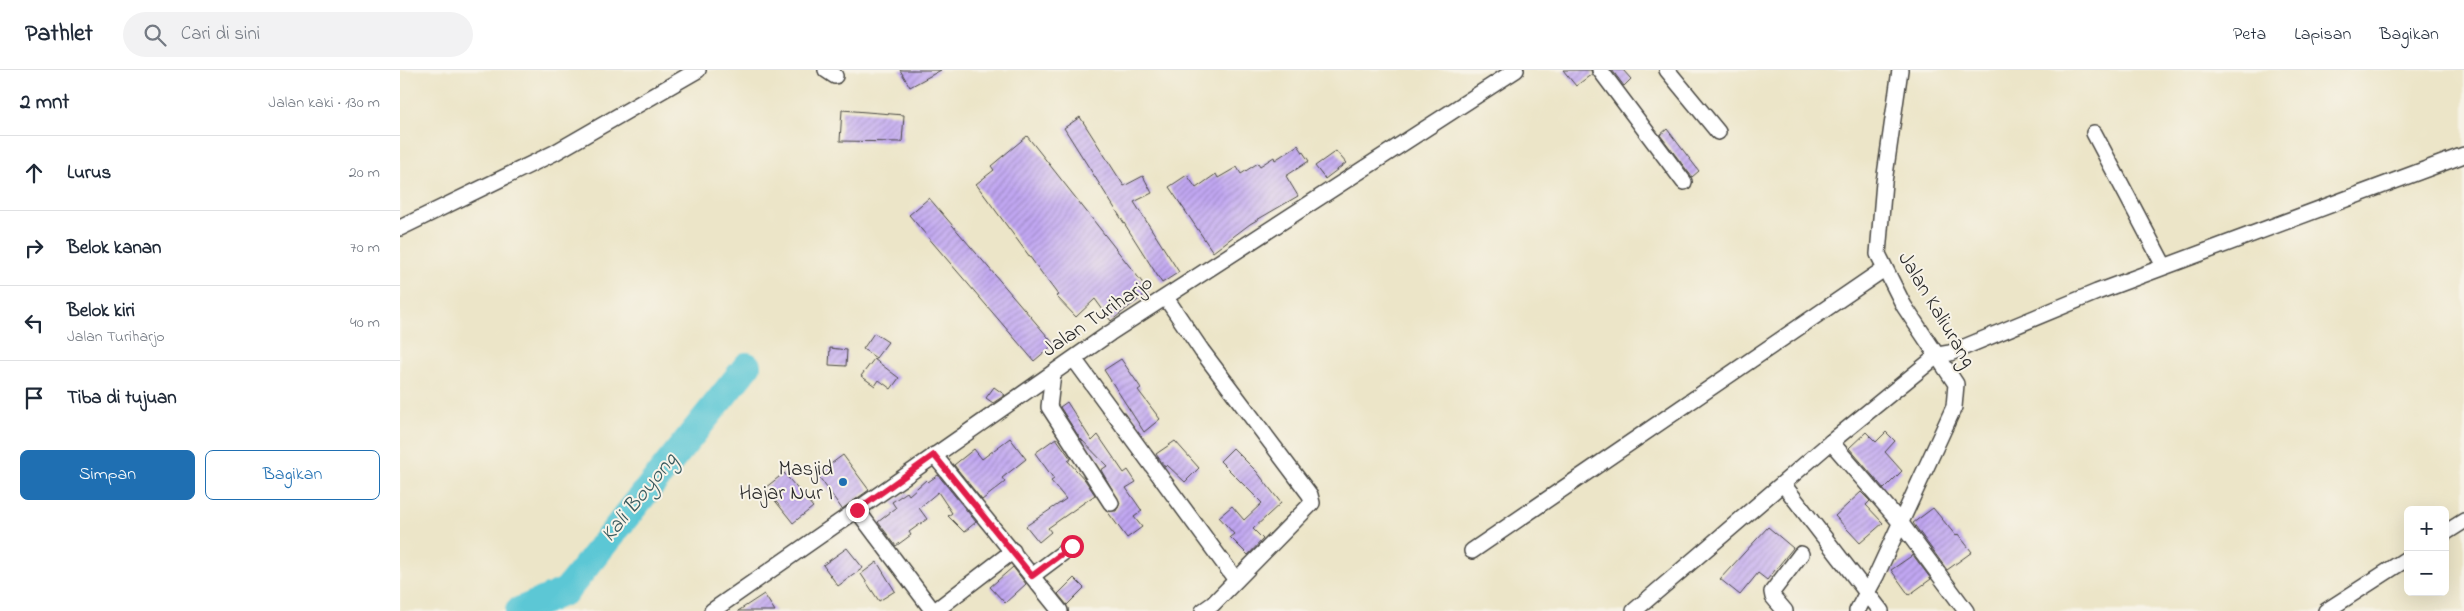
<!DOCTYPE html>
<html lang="id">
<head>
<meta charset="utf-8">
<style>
	body { margin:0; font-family:"Indie Flower",sans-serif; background:#f2f2f3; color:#1f2937 }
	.controls { position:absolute; right:15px; bottom:15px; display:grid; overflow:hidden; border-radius:8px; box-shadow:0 5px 20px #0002 }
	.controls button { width:45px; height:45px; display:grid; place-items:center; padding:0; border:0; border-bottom:1px solid #e0e1e3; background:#fff; color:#1f2937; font:25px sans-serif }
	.stop { position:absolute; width:15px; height:15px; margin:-11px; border:4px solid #e11d48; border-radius:50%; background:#fff }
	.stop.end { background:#e11d48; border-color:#fff; box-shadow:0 1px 5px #0008 }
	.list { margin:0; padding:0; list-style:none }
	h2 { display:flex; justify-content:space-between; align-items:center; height:65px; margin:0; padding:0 20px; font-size:21px }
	h2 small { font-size:16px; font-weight:400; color:#747a83 }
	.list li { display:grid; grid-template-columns:32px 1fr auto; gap:15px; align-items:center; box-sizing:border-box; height:75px; padding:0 20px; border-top:1px solid #e0e1e3 }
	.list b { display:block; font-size:19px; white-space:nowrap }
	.list p { margin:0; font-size:16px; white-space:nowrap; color:#747a83 }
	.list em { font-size:16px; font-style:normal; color:#747a83 }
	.actions { display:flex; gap:10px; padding:15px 20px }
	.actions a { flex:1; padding:11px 0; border:1px solid #1f6fb2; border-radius:8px; text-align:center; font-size:18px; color:#1f6fb2 }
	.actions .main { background:#1f6fb2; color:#fff }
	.icon { flex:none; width:28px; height:28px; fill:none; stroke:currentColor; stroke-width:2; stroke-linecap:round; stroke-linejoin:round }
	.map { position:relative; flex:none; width:2064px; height:541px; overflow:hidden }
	header { display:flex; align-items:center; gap:30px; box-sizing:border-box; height:70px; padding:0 25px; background:#fff; border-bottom:1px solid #e0e1e3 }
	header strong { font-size:24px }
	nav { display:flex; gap:28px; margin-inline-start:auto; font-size:18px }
	.search { width:350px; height:45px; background:#f2f2f3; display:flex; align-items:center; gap:12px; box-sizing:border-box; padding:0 18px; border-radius:28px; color:#747a83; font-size:19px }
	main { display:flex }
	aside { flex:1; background:#fff }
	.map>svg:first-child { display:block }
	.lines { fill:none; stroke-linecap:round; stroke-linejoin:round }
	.river { stroke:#5bc7d5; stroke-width:28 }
	.building { fill:url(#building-hatch) }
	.minor-casing { stroke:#484743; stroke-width:18 }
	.minor { stroke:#fff; stroke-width:15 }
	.route { stroke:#e11d48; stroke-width:6 }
	.poi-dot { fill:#1f6fb2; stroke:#f7f3e8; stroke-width:2 }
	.labels { text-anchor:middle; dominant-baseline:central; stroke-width:4; stroke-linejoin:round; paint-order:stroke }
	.street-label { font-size:21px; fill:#2b2b2b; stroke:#f7f3e8 }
	.poi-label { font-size:21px; fill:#2b2b2b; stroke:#f7f3e8; text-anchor:end }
	.water-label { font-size:22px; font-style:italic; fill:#395a5e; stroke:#f7f3e8 }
</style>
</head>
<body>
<header>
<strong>Pathlet</strong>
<div class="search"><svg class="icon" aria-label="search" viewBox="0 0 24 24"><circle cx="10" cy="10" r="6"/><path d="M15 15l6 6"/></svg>Cari di sini</div>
<nav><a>Peta</a><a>Lapisan</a><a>Bagikan</a></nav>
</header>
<main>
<aside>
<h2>2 mnt<small>Jalan kaki · 130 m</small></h2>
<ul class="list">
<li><svg class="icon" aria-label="ahead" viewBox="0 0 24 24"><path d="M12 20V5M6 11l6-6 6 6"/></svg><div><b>Lurus</b></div><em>20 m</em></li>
<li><svg class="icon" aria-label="right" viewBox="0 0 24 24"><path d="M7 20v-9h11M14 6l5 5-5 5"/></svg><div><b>Belok kanan</b></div><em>70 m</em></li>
<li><svg class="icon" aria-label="left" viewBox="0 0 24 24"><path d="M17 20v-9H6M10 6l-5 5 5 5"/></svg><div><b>Belok kiri</b><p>Jalan Turiharjo</p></div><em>40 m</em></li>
<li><svg class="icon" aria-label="arrive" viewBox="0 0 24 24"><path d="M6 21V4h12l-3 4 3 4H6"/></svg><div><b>Tiba di tujuan</b></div></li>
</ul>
<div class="actions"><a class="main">Simpan</a><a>Bagikan</a></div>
</aside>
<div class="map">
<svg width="2064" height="541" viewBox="0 0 2064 541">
	<defs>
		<pattern id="building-hatch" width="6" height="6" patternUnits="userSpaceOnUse" patternTransform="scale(1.25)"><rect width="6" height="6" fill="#c1a7f2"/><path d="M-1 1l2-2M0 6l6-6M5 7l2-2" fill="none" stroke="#9d88c4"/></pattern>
	</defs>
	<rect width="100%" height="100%" fill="#f7f3e8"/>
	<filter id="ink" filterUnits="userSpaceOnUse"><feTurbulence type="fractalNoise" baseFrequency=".02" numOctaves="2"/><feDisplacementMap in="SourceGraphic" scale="10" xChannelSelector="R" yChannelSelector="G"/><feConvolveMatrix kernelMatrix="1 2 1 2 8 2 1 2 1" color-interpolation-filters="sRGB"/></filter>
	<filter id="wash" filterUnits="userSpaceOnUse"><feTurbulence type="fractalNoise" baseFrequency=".0096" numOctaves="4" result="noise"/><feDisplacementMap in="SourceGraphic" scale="20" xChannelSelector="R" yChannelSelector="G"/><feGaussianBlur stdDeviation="1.12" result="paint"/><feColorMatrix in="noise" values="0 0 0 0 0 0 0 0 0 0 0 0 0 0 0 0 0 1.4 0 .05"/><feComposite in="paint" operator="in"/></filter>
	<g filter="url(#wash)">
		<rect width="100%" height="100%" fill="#ece5c8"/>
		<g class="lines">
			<path class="river" d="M119 541 166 521 347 296"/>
		</g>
		<g id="blocks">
			<g class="building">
				<path d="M500 0H541L510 17Z"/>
				<path d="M1163 0H1191L1192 4 1176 16Z"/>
				<path d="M1212 0H1223L1231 9 1224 16Z"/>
				<path d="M442 40 504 45 502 72 440 71Z"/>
				<path d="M680 47 724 116 743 106 752 123 734 132 779 202 762 213 664 58Z"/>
				<path d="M1267 59 1299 101 1292 107 1260 65Z"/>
				<path d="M627 66 749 221 711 251 695 229 676 247 656 226 658 225 576 114 594 100 591 96Z"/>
				<path d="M898 75 909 91 886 106 898 126 850 154 813 182 769 117 787 105 796 118 816 104 818 108 837 97 841 104 858 93 860 96 874 87 875 90Z"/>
				<path d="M936 81 946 93 925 109 915 96Z"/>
				<path d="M529 128 654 274 634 291 509 145Z"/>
				<path d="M474 263 488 272 476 288 463 279Z"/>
				<path d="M430 278 447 280 446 296 429 295Z"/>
				<path d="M474 289 499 308 491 319 479 310 475 316 461 306Z"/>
				<path d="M721 289 741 318 738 320 760 349 744 362 704 300Z"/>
				<path d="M594 317 605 325 593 333 586 328Z"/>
				<path d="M667 332 692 371 698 365 724 403 728 400 736 412 726 418 742 441 734 447 742 457 727 468 707 441H716L720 433 701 400 707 396 679 367 660 337Z"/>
				<path d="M1466 362 1476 372 1486 362 1495 371 1485 382 1502 401 1484 419 1449 378Z"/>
				<path d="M610 368 626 389 602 408 605 412 582 430 554 395 574 379 582 389Z"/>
				<path d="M656 368 671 389 668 391 685 410 695 425 648 458 651 462 639 472 626 456 666 429 651 411 654 409 635 383Z"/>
				<path d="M775 371 799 398 785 412 767 395 765 397 756 384Z"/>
				<path d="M833 378 857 402 881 433 853 459 863 469 848 485 830 467 834 464 819 447 832 436 844 450 862 433 820 391Z"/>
				<path d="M443 385 469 420 442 439 417 404Z"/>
				<path d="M384 403 413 437 393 453 365 418Z"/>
				<path d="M538 405 576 452 564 462 548 446 552 443 538 422 519 438 527 449 509 462 511 465 496 476 478 452 496 438 492 432 507 422 509 425 526 410 528 412Z"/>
				<path d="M1461 422 1470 431 1466 435 1483 453 1460 473 1435 446Z"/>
				<path d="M1533 438 1556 466 1558 464 1572 482 1547 500 1513 453Z"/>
				<path d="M1368 457 1393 478 1367 510 1358 503 1340 525 1320 509Z"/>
				<path d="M447 478 463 498 438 516 423 495Z"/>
				<path d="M1513 485 1531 509 1509 525 1491 500Z"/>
				<path d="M477 492 495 521 479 531 461 504Z"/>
				<path d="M613 497 626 514 605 533 590 517Z"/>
				<path d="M674 508 684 518 667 535 658 524Z"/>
				<path d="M364 524 375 541H338Z"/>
			</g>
		</g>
	</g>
	<g filter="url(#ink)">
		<use href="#blocks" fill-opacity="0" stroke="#484743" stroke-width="1"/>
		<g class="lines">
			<defs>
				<g id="minor">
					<path d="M426 0 435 6"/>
					<path d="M1200 0 1284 112"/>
					<path d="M1267 0 1318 62"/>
					<path d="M1694 63 1764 196"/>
					<path d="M0 158 154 83 298 0"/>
					<path d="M766 228 802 281 910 425 912 433 813 534 803 541"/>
					<path d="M674 289 836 510"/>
					<path d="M653 303 649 337 711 433"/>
					<path d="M1431 372 1500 452 1566 541"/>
					<path d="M534 385 660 541"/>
					<path d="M1383 414 1481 541"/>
					<path d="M457 440 533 541"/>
					<path d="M2045 463 2064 451"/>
					<path d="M1072 481 1484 199"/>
					<path d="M632 506 672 476"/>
					<path d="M312 541 710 263 1116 0"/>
					<path d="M535 541 613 481"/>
					<path d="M1234 541 1431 372 1538 285 1550 283 1697 222 2064 85"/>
					<path d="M1385 541 1373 527 1372 522 1401 484"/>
					<path d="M1457 541 1476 506 1554 337 1556 314 1504 236 1478 184 1484 112 1500 0"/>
					<path d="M1926 541 2008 488"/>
				</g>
			</defs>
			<use href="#minor" class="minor-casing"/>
			<use href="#minor" class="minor"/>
		</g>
	</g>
	<g class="lines" filter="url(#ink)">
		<path class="route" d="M457 440 534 385 632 506 672 476"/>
	</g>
	<circle class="poi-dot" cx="443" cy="412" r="5"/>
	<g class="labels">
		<g class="street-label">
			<text transform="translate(1536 240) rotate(59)">Jalan Kaliurang</text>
			<text transform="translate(698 247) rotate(-34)">Jalan Turiharjo</text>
		</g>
		<g class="poi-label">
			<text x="433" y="400">Masjid<tspan x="433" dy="24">Hajar Nur I</tspan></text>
		</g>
		<g class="water-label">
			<text transform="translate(240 428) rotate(-51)">Kali Boyong</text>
		</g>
	</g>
</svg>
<div class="controls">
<button>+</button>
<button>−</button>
</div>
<div class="stop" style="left:672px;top:476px"></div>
<div class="stop end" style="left:457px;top:440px"></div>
</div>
</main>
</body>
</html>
